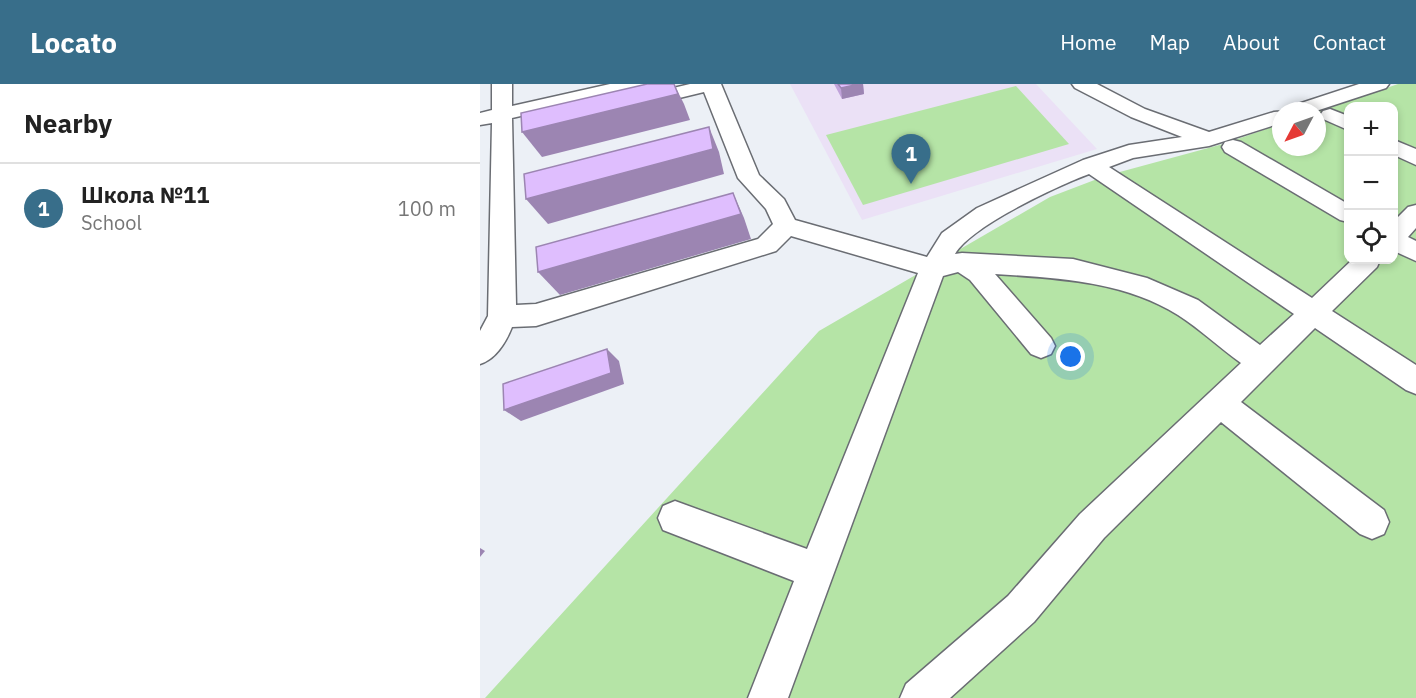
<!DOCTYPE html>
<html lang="en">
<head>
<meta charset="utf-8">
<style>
	body { margin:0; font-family:"IBM Plex Sans",sans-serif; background:#f2f2f2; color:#222 }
	.controls { position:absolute; right:18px; top:18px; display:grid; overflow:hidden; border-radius:12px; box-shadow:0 3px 9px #0003 }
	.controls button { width:54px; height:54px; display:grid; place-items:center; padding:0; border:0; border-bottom:2px solid #e0e0e0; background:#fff; color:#222; font:30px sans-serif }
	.compass { position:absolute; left:792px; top:18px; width:54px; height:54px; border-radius:50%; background:#fff; box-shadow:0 3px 9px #0003; rotate:229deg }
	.you { position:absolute; left:591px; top:273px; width:21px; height:21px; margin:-15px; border:4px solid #fff; border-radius:50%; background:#1a73e8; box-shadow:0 0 0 9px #1a73e833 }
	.badge { display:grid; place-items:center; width:39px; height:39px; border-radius:50%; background:#386e8a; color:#fff; font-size:20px; font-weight:700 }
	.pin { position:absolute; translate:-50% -50px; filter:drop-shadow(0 2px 3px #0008) }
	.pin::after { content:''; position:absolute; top:32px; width:21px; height:18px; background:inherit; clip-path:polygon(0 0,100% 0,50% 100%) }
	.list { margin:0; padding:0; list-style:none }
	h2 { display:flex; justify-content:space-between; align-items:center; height:78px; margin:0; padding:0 24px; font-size:26px }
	h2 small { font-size:20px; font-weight:400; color:#767676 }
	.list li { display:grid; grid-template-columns:39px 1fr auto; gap:18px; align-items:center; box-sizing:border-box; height:90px; padding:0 24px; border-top:2px solid #e0e0e0 }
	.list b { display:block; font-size:22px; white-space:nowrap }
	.list p { margin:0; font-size:20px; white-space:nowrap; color:#767676 }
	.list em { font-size:20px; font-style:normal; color:#767676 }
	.icon { flex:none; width:33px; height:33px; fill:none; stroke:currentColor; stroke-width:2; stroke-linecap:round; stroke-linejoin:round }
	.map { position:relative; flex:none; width:936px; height:614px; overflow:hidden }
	header { display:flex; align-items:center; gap:36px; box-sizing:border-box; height:84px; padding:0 30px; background:#386e8a; color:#fff }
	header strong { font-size:28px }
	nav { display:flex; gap:33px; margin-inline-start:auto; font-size:21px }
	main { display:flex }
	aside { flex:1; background:#fff }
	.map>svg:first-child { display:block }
	.education { fill:#ebe1f6 }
	.green { fill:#b5e4a6; fill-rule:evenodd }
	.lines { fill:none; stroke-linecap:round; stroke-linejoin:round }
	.minor-casing { stroke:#6a6d73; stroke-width:3 }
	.minor { fill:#fff; fill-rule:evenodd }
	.wall { fill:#c0a3da }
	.shaded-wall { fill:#9c85b2 }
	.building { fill:#dfbefe; stroke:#9c85b2; stroke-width:1.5 }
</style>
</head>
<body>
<header>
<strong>Locato</strong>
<nav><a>Home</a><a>Map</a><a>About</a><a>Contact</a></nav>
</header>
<main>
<aside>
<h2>Nearby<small></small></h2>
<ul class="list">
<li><span class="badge">1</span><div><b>Школа №11</b><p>School</p></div><em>100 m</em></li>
</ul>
</aside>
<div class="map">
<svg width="936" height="614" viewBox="0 0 936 614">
	<rect width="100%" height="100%" fill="#ecf0f6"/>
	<path class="education" d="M310 0H556L617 65 382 136Z"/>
	<g class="green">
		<path d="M918 0H936V614H5L339 247 570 113 625 92 743 60 801 40V63H837V28ZM868 22H914V176H868Z"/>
		<path d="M536 2 589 60 383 121 346 51Z"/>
	</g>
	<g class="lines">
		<defs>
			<g id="minor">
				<path d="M12 0H32V22L130 0H166L163 4 32 34 36 221 56 220 278 155 293 140 286 125 258 94 224 8 158 24 151 22 148 18 151 14 210 0H241L279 91 304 115 315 136 447 173 462 149 497 124 603 76 649 61 702 53 651 33 595 4 592 0H617L665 25 729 48 794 28 806 27 809 23 879 0H909L906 4 836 27H801V39L729 62 653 74 629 83 832 214 872 176H900L897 183 852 227 936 281V310L926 306 835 244 761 318 904 426 909 438 904 450 892 455 880 450 741 338 624 454 554 538 470 614H420L426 600 528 512 600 430 761 279C740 264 720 245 698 231 643 197 578 194 515 190L571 254 575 262 571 270 561 274 551 270 490 196 478 188 463 192 308 614H268L314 497 183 446 178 434 183 422 195 417 327 465 438 189 311 152 296 167 56 242 32 243C26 258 16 275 0 280V247L8 232 12 39 0 41V29L12 26ZM609 90 814 230 780 261 718 216 667 194 593 175 482 169 475 170C491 142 577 102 609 90Z"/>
				<path d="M850 25 868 32V46L843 35 840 31 843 27Z"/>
				<path d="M753 56 761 58 868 120V138L860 136 745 68 742 63 745 58Z"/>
				<path d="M914 56 936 65V81L914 71Z"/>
				<path d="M936 121V144L928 153 936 157V177L914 167V137L928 123Z"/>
			</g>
		</defs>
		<use href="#minor" class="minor-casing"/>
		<use href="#minor" class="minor"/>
	</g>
	<path class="wall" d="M354 0H383L384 10 362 15Z"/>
	<g class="shaded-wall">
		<path d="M194 0 204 20 210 36 62 73 42 48Z"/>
		<path d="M379 0H383L384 10 362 15 361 4Z"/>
		<path d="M229 43 239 68 244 90 68 140 46 115Z"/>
		<path d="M253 109 264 134 271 155 80 211 58 188Z"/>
		<path d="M127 265 139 277 144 300 41 337 24 326Z"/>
		<path d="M0 464 5 467 0 473Z"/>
	</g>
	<g class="building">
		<path d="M167 0H194L198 10 42 48 41 29Z"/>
		<path d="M358 0H379L361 4Z"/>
		<path d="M229 43 233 65 46 115 44 90Z"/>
		<path d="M253 109 261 130 58 188 56 163Z"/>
		<path d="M127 265 131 289 24 326 23 300Z"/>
	</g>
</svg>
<div class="controls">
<button>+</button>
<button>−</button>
<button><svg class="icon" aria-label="locate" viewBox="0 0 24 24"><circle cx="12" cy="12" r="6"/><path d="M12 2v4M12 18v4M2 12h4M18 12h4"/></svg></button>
</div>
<svg class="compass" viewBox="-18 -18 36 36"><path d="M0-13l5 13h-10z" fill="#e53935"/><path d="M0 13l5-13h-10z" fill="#767676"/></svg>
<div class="you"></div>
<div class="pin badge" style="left:431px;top:100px">1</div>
</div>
</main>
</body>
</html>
